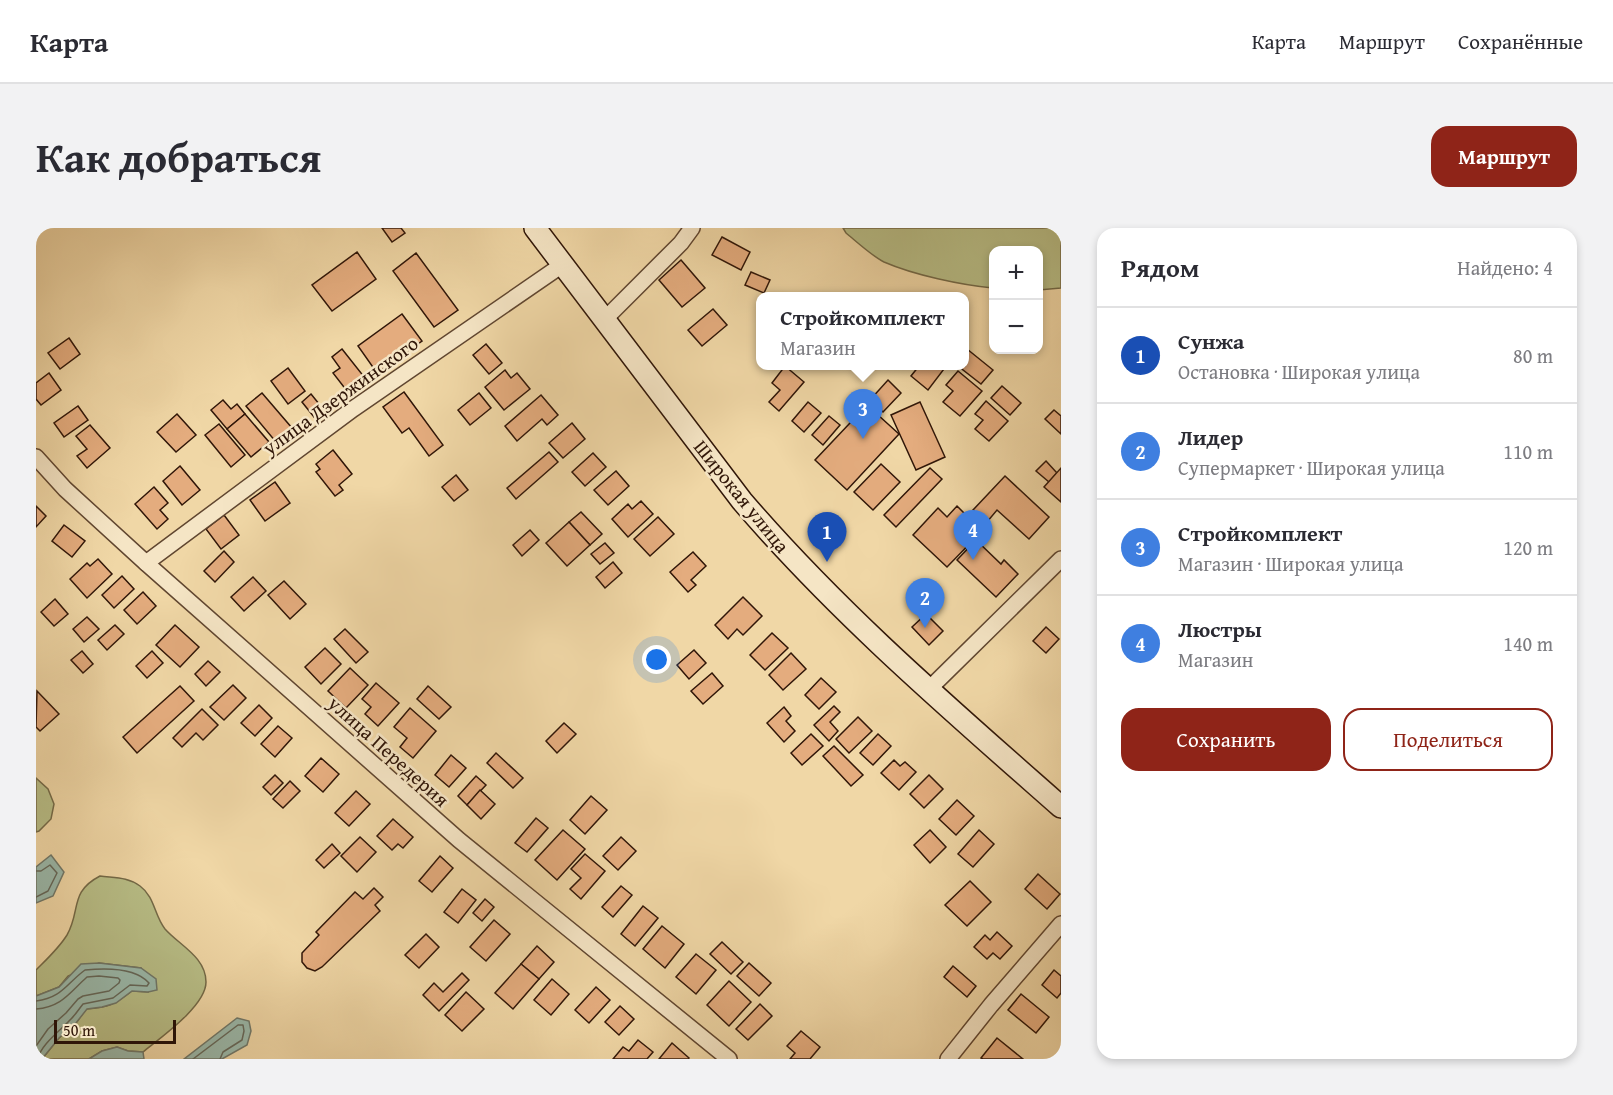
<!DOCTYPE html>
<html lang="ru">
<head>
<meta charset="utf-8">
<style>
	body { margin:0; font-family:"Gentium Book Plus",serif; background:#f2f2f3; color:#2b2b33 }
	.controls { position:absolute; right:18px; top:18px; display:grid; overflow:hidden; border-radius:12px; box-shadow:0 3px 9px #0003 }
	.controls button { width:54px; height:54px; display:grid; place-items:center; padding:0; border:0; border-bottom:2px solid #e1e1e2; background:#fff; color:#2b2b33; font:30px sans-serif }
	.scale { position:absolute; left:18px; bottom:15px; width:122px; box-sizing:border-box; padding-left:6px; border:3px solid #301608; border-top:0; font-size:16px; line-height:21px; white-space:nowrap; color:#301608; -webkit-text-stroke:4px #f5e5c5; paint-order:stroke }
	.you { position:absolute; left:621px; top:432px; width:21px; height:21px; margin:-15px; border:4px solid #fff; border-radius:50%; background:#1a73e8; box-shadow:0 0 0 9px #1a73e833 }
	.badge { display:grid; place-items:center; width:39px; height:39px; border-radius:50%; background:#8f2418; color:#fff; font-size:20px; font-weight:700 }
	.pin { position:absolute; translate:-50% -50px; filter:drop-shadow(0 2px 3px #0008) }
	.pin::after { content:''; position:absolute; top:32px; width:21px; height:18px; background:inherit; clip-path:polygon(0 0,100% 0,50% 100%) }
	.popup { position:absolute; left:720px; top:64px; width:213px; height:78px; box-sizing:border-box; display:grid; place-content:center; border-radius:12px; background:#fff; filter:drop-shadow(0 2px 4px #0005); font-size:20px; white-space:nowrap; color:#7c7c81 }
	.popup b { font-size:22px; color:#2b2b33 }
	.popup::after { content:''; position:absolute; left:50%; top:100%; margin-left:-12px; border:12px solid transparent; border-top-color:#fff }
	.list { margin:0; padding:0; list-style:none }
	h2 { display:flex; justify-content:space-between; align-items:center; height:78px; margin:0; padding:0 24px; font-size:26px }
	h2 small { font-size:20px; font-weight:400; color:#7c7c81 }
	.list li { display:grid; grid-template-columns:39px 1fr auto; gap:18px; align-items:center; box-sizing:border-box; height:96px; padding:0 24px; border-top:2px solid #e1e1e2 }
	.list b { display:block; font-size:22px; white-space:nowrap }
	.list p { margin:0; font-size:20px; white-space:nowrap; color:#7c7c81 }
	.list em { font-size:20px; font-style:normal; color:#7c7c81 }
	.actions { display:flex; gap:12px; padding:18px 24px }
	.actions a { flex:1; padding:14px 0; border:2px solid #8f2418; border-radius:18px; text-align:center; font-size:21px; color:#8f2418 }
	.actions .main { background:#8f2418; color:#fff }
	.map { position:relative; flex:none; width:1025px; height:831px; overflow:hidden; border-radius:18px }
	header { display:flex; align-items:center; gap:36px; box-sizing:border-box; height:84px; padding:0 30px; background:#fff; border-bottom:2px solid #e1e1e2 }
	header strong { font-size:28px }
	nav { display:flex; gap:33px; margin-inline-start:auto; font-size:21px }
	.intro { display:flex; align-items:center; justify-content:space-between; box-sizing:border-box; height:144px; padding:0 36px }
	h1 { margin:0; font-size:42px }
	.button { padding:15px 27px; border-radius:18px; background:#8f2418; color:#fff; font-size:21px; font-weight:700 }
	main { display:flex; gap:36px; padding:0 36px }
	aside { flex:1; background:#fff; border-radius:18px; box-shadow:0 3px 9px #0003 }
	.map>svg:first-child { display:block }
	.green { fill:#b8be87; stroke:#746a48; stroke-width:1.5 }
	.water { fill:#9ab9ab; stroke:#70786a; stroke-width:1.5 }
	.lines { fill:none; stroke-linecap:round; stroke-linejoin:round }
	.shore { stroke:#65685a; stroke-width:1.5 }
	.building { fill:#e4ac7e; stroke:#301608; stroke-width:1.5 }
	.street-casing { stroke:#604630; stroke-width:18 }
	.secondary-casing { stroke:#301608; stroke-width:24 }
	.street { stroke:#f5e5c5; stroke-width:15 }
	.secondary { stroke:#f5e5c5; stroke-width:21 }
	.labels { text-anchor:middle; dominant-baseline:central; stroke-width:5; stroke-linejoin:round; paint-order:stroke }
	.street-label { font-size:20px; fill:#301608; stroke:#f5e5c5 }
</style>
</head>
<body>
<header>
<strong>Карта</strong>
<nav><a>Карта</a><a>Маршрут</a><a>Сохранённые</a></nav>
</header>
<div class="intro"><h1>Как добраться</h1><a class="button">Маршрут</a></div>
<main>
<div class="map">
<svg width="1025" height="831" viewBox="0 0 1025 831">
	<rect width="100%" height="100%" fill="#f0d7a6"/>
	<filter id="stains"><feTurbulence type="fractalNoise" baseFrequency=".00333" numOctaves="4"/><feColorMatrix values="0 0 0 0 .2 0 0 0 0 .09 0 0 0 0 .02 0 0 0 .5 -.17"/></filter>
	<radialGradient id="worn" r=".72"><stop offset=".6" stop-color="#630" stop-opacity="0"/><stop offset="1" stop-color="#630" stop-opacity=".3"/></radialGradient>
	<g class="green">
		<path d="M807 0H1025V60L1003 62 1002 22H957V60C925 57 878 47 848 34 836 28 821 14 810 5Z"/>
		<path d="M0 550 12 561 18 576 15 591 3 603 0 604Z"/>
		<path d="M64 648C79 650 92 649 104 658 119 669 118 687 129 701 143 717 170 729 170 754 170 778 124 810 107 824L92 823 81 819 66 823 53 831H6L23 810 40 795 50 781C73 779 78 777 96 763L112 764 105 740 63 735 32 748 23 759 0 768V742C11 731 23 720 31 707 45 683 33 664 64 648Z"/>
	</g>
	<g class="water">
		<path d="M15 627 28 644 17 668 0 675V639Z"/>
		<path d="M63 735 105 740 120 751 121 762 112 764 96 763 80 775 66 779 51 781 40 795 23 810 6 831H0V768L23 759 45 736Z"/>
		<path d="M201 790 213 793 215 803 211 817 186 831H148Z"/>
		<path d="M81 819 92 823 107 824 108 831H53L66 823Z"/>
	</g>
	<g class="lines">
		<g class="shore">
			<path d="M0 643H5L14 637 21 645 12 663 0 669"/>
			<path d="M0 773C26 770 31 755 49 742 69 740 99 739 113 755L111 758 94 757 77 770 47 776C43 781 40 786 35 791 26 801 4 817 2 831"/>
			<path d="M0 781C26 779 34 764 51 749L63 748 82 750 84 752 83 755 73 763 47 768 42 771 30 785 12 801 0 818"/>
			<path d="M157 831 202 797H207L208 803 206 812 187 824 184 831"/>
		</g>
	</g>
	<g class="building">
		<path d="M346 0H365L369 5 356 14Z"/>
		<path d="M686 9 714 24 705 42 676 27Z"/>
		<path d="M321 24 340 51 296 83 276 57Z"/>
		<path d="M380 25 422 82 398 99 357 43Z"/>
		<path d="M645 32 669 60 646 79 623 52Z"/>
		<path d="M715 44 734 52 728 65 709 57Z"/>
		<path d="M677 81 691 97 666 118 652 102Z"/>
		<path d="M366 86 386 113 341 145 322 118Z"/>
		<path d="M33 110 44 126 24 141 12 125Z"/>
		<path d="M450 116 466 135 453 146 437 127Z"/>
		<path d="M306 121 329 150 311 163 297 145 304 140 296 129Z"/>
		<path d="M931 121 957 142 945 156 922 138H929V123Z"/>
		<path d="M749 138 768 154 743 183 733 174 744 162 736 155Z"/>
		<path d="M883 138H904L908 141 892 162 875 148Z"/>
		<path d="M252 140 269 163 252 176 235 153Z"/>
		<path d="M469 142 475 150 481 145 494 161 468 182 449 159Z"/>
		<path d="M922 143 946 163 924 188 907 174 917 163 910 157Z"/>
		<path d="M13 145 25 162 5 177 0 171V155Z"/>
		<path d="M852 152 865 165 847 184 834 172Z"/>
		<path d="M966 158 985 175 974 187 955 170Z"/>
		<path d="M368 164 407 217 393 228 373 200 366 205 347 179Z"/>
		<path d="M226 165 256 200 240 214 210 178Z"/>
		<path d="M443 165 455 180 434 197 422 182Z"/>
		<path d="M275 166 288 182 278 189 266 174Z"/>
		<path d="M505 167 522 187 511 197 506 191 481 213 469 198Z"/>
		<path d="M187 172 195 181 201 176 209 186 191 201 175 182Z"/>
		<path d="M950 173 972 193 953 213 939 201 947 192 939 186Z"/>
		<path d="M772 174 785 185 768 204 756 193Z"/>
		<path d="M884 174 909 229 880 242 855 187Z"/>
		<path d="M831 177 863 206 811 262 779 232Z"/>
		<path d="M42 178 52 192 28 209 18 195Z"/>
		<path d="M1018 182 1025 188V206L1009 191Z"/>
		<path d="M141 186 160 207 140 224 121 204Z"/>
		<path d="M209 186 233 214 215 229 191 201Z"/>
		<path d="M793 188 804 197 787 217 776 207Z"/>
		<path d="M536 195 549 211 527 230 513 215Z"/>
		<path d="M183 196 209 227 195 239 169 207Z"/>
		<path d="M54 197 74 220 51 240 41 228 51 221 40 208Z"/>
		<path d="M297 222 316 246 303 257 307 262 299 268 280 244 284 241 280 236Z"/>
		<path d="M513 224 522 234 480 271 471 260Z"/>
		<path d="M557 225 570 239 549 258 536 244Z"/>
		<path d="M1010 233 1021 245 1013 254 1000 243Z"/>
		<path d="M845 236 864 254 837 282 818 264Z"/>
		<path d="M144 238 164 262 146 277 127 253Z"/>
		<path d="M894 240 906 251 860 299 848 287Z"/>
		<path d="M1025 240V274L1008 259Z"/>
		<path d="M580 243 593 258 572 277 558 262Z"/>
		<path d="M420 247 432 262 418 273 406 259Z"/>
		<path d="M969 248 1013 289 993 311 961 282 951 294 937 282Z"/>
		<path d="M239 254 254 275 229 293 214 272Z"/>
		<path d="M118 259 132 275 124 282 132 291 121 301 99 276Z"/>
		<path d="M605 273 617 286 592 309 576 291 592 276 596 281Z"/>
		<path d="M0 278 10 288 0 299Z"/>
		<path d="M921 278 946 303 911 339 877 307 902 280 911 289Z"/>
		<path d="M545 284 566 306 554 317 533 294Z"/>
		<path d="M188 287 203 307 185 321 170 301Z"/>
		<path d="M622 289 638 306 614 328 598 311Z"/>
		<path d="M533 294 554 317 531 338 510 315Z"/>
		<path d="M28 297 49 313 36 329 16 313Z"/>
		<path d="M494 302 503 312 486 328 477 317Z"/>
		<path d="M940 312 965 336 968 332 982 346 960 369 921 332Z"/>
		<path d="M569 315 578 325 564 336 555 326Z"/>
		<path d="M188 323 198 334 179 354 168 343Z"/>
		<path d="M657 324 670 338 655 352 660 357 652 364 634 344Z"/>
		<path d="M62 331 76 346 51 370 34 351 51 335 54 338Z"/>
		<path d="M577 334 586 345 569 360 560 349Z"/>
		<path d="M86 348 98 361 78 380 66 367Z"/>
		<path d="M217 349 230 363 208 383 195 369Z"/>
		<path d="M248 353 270 376 254 391 232 367Z"/>
		<path d="M107 364 120 378 101 396 88 382Z"/>
		<path d="M707 369 726 388 707 407 701 401 692 411 679 397Z"/>
		<path d="M19 371 32 386 18 398 5 384Z"/>
		<path d="M890 386 907 403 893 417 876 399Z"/>
		<path d="M51 389 63 401 48 414 37 401Z"/>
		<path d="M79 397 88 406 71 422 62 412Z"/>
		<path d="M139 397 163 419 144 439 120 417Z"/>
		<path d="M1010 399 1023 411 1010 425 997 413Z"/>
		<path d="M309 401 332 424 320 435 298 411Z"/>
		<path d="M736 405 752 420 729 442 714 427Z"/>
		<path d="M289 420 305 436 285 456 269 439Z"/>
		<path d="M658 422 670 435 653 451 641 437Z"/>
		<path d="M46 423 57 436 47 445 35 432Z"/>
		<path d="M116 423 127 435 111 450 100 438Z"/>
		<path d="M755 425 770 441 747 462 733 447Z"/>
		<path d="M172 433 184 444 170 458 159 446Z"/>
		<path d="M314 440 332 457 310 480 292 463Z"/>
		<path d="M676 445 687 458 667 476 655 463Z"/>
		<path d="M785 450 800 464 783 481 769 467Z"/>
		<path d="M340 455 363 475 342 498 329 486 335 479 326 471Z"/>
		<path d="M197 457 210 470 188 492 174 479Z"/>
		<path d="M144 458 158 473 101 525 87 509Z"/>
		<path d="M392 458 415 479 403 491 381 471Z"/>
		<path d="M1 463 23 486 4 503 0 499Z"/>
		<path d="M223 477 236 490 219 508 205 495Z"/>
		<path d="M798 478 804 484 794 494 802 503 793 513 778 497Z"/>
		<path d="M748 479 755 488 750 493 759 503 748 514 731 495Z"/>
		<path d="M374 480 400 503 377 530 364 519 371 510 358 499Z"/>
		<path d="M166 481 182 497 167 512 160 505 146 519 137 510Z"/>
		<path d="M822 489 836 503 813 525 800 511Z"/>
		<path d="M528 495 540 506 521 525 510 513Z"/>
		<path d="M242 498 256 510 239 529 225 516Z"/>
		<path d="M775 506 787 518 766 537 755 525Z"/>
		<path d="M842 506 855 518 837 537 824 525Z"/>
		<path d="M798 518 827 547 815 558 787 528Z"/>
		<path d="M460 525 487 550 477 560 451 535Z"/>
		<path d="M415 527 430 540 413 559 399 547Z"/>
		<path d="M285 530 303 546 287 564 269 548Z"/>
		<path d="M858 532 864 538 869 534 880 544 863 562 845 545Z"/>
		<path d="M239 547 247 555 235 567 227 559Z"/>
		<path d="M893 547 907 561 888 580 874 566Z"/>
		<path d="M440 548 450 557 431 577 422 568Z"/>
		<path d="M254 553 264 563 247 580 237 571Z"/>
		<path d="M444 562 459 576 445 591 431 577Z"/>
		<path d="M320 563 334 576 313 598 299 585Z"/>
		<path d="M555 568 571 582 549 606 534 592Z"/>
		<path d="M921 572 938 588 920 607 903 591Z"/>
		<path d="M500 590 512 600 491 624 479 615Z"/>
		<path d="M357 591 377 609 367 620 362 616 356 622 341 608Z"/>
		<path d="M527 602 549 621 521 652 499 632Z"/>
		<path d="M894 602 910 619 894 635 878 617Z"/>
		<path d="M943 602 958 616 937 639 922 626Z"/>
		<path d="M324 609 340 624 321 644 305 628Z"/>
		<path d="M585 609 600 623 582 642 567 628Z"/>
		<path d="M296 616 304 625 288 640 280 632Z"/>
		<path d="M549 626 569 643 545 671 534 661 545 650 535 641Z"/>
		<path d="M404 628 417 640 396 664 383 653Z"/>
		<path d="M1002 646 1024 666 1011 681 989 661Z"/>
		<path d="M934 653 955 674 931 698 909 677Z"/>
		<path d="M585 658 596 667 577 689 566 679Z"/>
		<path d="M338 660 347 669 339 677 344 683 286 739 279 743 271 740 266 734V725L283 707 280 704 319 664 327 671Z"/>
		<path d="M426 661 440 672 422 695 408 684Z"/>
		<path d="M449 671 458 679 446 693 437 685Z"/>
		<path d="M607 678 622 690 599 718 585 706Z"/>
		<path d="M458 692 474 706 450 733 434 719Z"/>
		<path d="M626 698 648 716 629 740 607 721Z"/>
		<path d="M961 704 976 718 964 731 957 725 951 731 938 719 949 707 954 712Z"/>
		<path d="M390 706 403 719 383 740 369 727Z"/>
		<path d="M686 714 707 734 695 746 674 726Z"/>
		<path d="M501 718 518 734 503 751 485 736Z"/>
		<path d="M660 726 680 742 660 766 640 749Z"/>
		<path d="M713 735 735 755 723 768 701 748Z"/>
		<path d="M485 736 503 751 477 781 459 765Z"/>
		<path d="M917 738 940 758 931 769 908 749Z"/>
		<path d="M1018 742 1025 748V765L1021 770 1006 757Z"/>
		<path d="M426 745 433 752 403 783 387 767 398 755 407 764Z"/>
		<path d="M516 751 533 766 515 787 498 772Z"/>
		<path d="M693 753 715 774 693 798 671 777Z"/>
		<path d="M560 759 574 772 553 795 539 782Z"/>
		<path d="M430 764 448 781 426 803 409 787Z"/>
		<path d="M985 766 1013 789 1000 805 972 782Z"/>
		<path d="M724 776 736 788 712 812 700 801Z"/>
		<path d="M584 778 598 791 583 807 569 794Z"/>
		<path d="M765 803 784 819 774 831H754L759 825 751 818Z"/>
		<path d="M961 810 987 831H947L945 830Z"/>
		<path d="M602 812 617 824 611 831H577L587 819 593 823Z"/>
		<path d="M636 815 653 830 652 831H623Z"/>
	</g>
	<g class="lines">
		<defs>
			<g id="street">
				<path d="M568 92 645 15 656 0"/>
				<path d="M0 229 29 261 110 335 423 612 693 831"/>
				<path d="M110 335 317 181 526 37"/>
				<path d="M892 462 1025 331"/>
				<path d="M912 831 955 777 1025 696"/>
			</g>
			<path id="secondary" d="M499 0 706 273C802 385 914 481 1025 579"/>
		</defs>
		<use href="#street" class="street-casing"/>
		<use href="#secondary" class="secondary-casing"/>
		<use href="#street" class="street"/>
		<use href="#secondary" class="secondary"/>
	</g>
	<g class="labels">
		<g class="street-label">
			<text transform="translate(304 167) rotate(-36)">улица Дзержинского</text>
			<text transform="translate(706 268) rotate(51)">Широкая улица</text>
			<text transform="translate(353 523) rotate(42)">улица Передерия</text>
		</g>
	</g>
	<rect width="100%" height="100%" filter="url(#stains)"/>
	<rect width="100%" height="100%" fill="url(#worn)"/>
</svg>
<div class="controls">
<button>+</button>
<button>−</button>
</div>
<div class="scale">50 m</div>
<div class="you"></div>
<div class="pin badge" style="left:791px;top:334px;background:#1a4fb4">1</div>
<div class="pin badge" style="left:889px;top:400px;background:#3f7fe0">2</div>
<div class="pin badge" style="left:827px;top:211px;background:#3f7fe0">3</div>
<div class="popup"><b>Стройкомплект</b>Магазин</div>
<div class="pin badge" style="left:937px;top:332px;background:#3f7fe0">4</div>
</div>
<aside>
<h2>Рядом<small>Найдено: 4</small></h2>
<ul class="list">
<li><span class="badge" style="background:#1a4fb4">1</span><div><b>Сунжа</b><p>Остановка · Широкая улица</p></div><em>80 m</em></li>
<li><span class="badge" style="background:#3f7fe0">2</span><div><b>Лидер</b><p>Супермаркет · Широкая улица</p></div><em>110 m</em></li>
<li><span class="badge" style="background:#3f7fe0">3</span><div><b>Стройкомплект</b><p>Магазин · Широкая улица</p></div><em>120 m</em></li>
<li><span class="badge" style="background:#3f7fe0">4</span><div><b>Люстры</b><p>Магазин</p></div><em>140 m</em></li>
</ul>
<div class="actions"><a class="main">Сохранить</a><a>Поделиться</a></div>
</aside>
</main>
</body>
</html>
